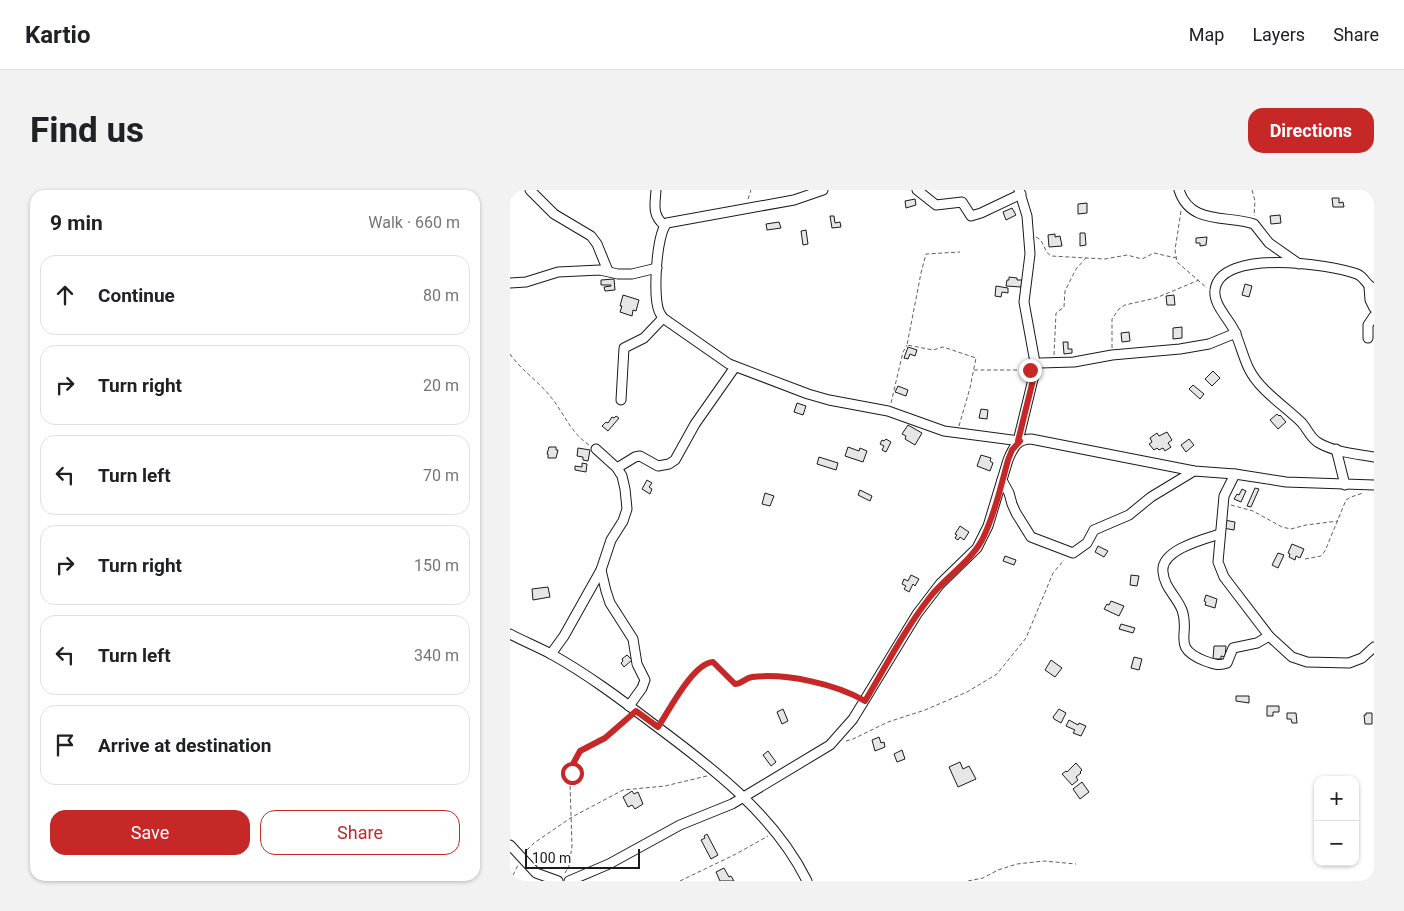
<!DOCTYPE html>
<html lang="en">
<head>
<meta charset="utf-8">
<style>
	body { margin:0; font-family:Roboto,sans-serif; background:#f2f2f2; color:#202124 }
	.controls { position:absolute; right:15px; bottom:15px; display:grid; overflow:hidden; border-radius:10px; box-shadow:0 1px 4px #0004 }
	.controls button { width:45px; height:45px; display:grid; place-items:center; padding:0; border:0; border-bottom:1px solid #e0e0e0; background:#fff; color:#202124; font:25px sans-serif }
	.scale { position:absolute; left:15px; bottom:12px; width:115px; box-sizing:border-box; padding-left:5px; border:2px solid #1a1a1a; border-top:0; font-size:14px; line-height:18px; white-space:nowrap; color:#1a1a1a; -webkit-text-stroke:4px #fff; paint-order:stroke }
	.stop { position:absolute; width:15px; height:15px; margin:-11px; border:4px solid #c62828; border-radius:50%; background:#fff }
	.stop.end { background:#c62828; border-color:#fff; box-shadow:0 1px 5px #0008 }
	.list { margin:0; padding:0; list-style:none }
	h2 { display:flex; justify-content:space-between; align-items:center; height:65px; margin:0; padding:0 20px; font-size:21px }
	h2 small { font-size:16px; font-weight:400; color:#757577 }
	.list li { display:grid; grid-template-columns:32px 1fr auto; gap:15px; align-items:center; box-sizing:border-box; height:80px; margin:0 10px 10px; padding:0 10px; border:1px solid #e0e0e0; border-radius:15px }
	.list b { display:block; font-size:19px; white-space:nowrap }
	.list em { font-size:16px; font-style:normal; color:#757577 }
	.actions { display:flex; gap:10px; padding:15px 20px }
	.actions a { flex:1; padding:11px 0; border:1px solid #c62828; border-radius:15px; text-align:center; font-size:18px; color:#c62828 }
	.actions .main { background:#c62828; color:#fff }
	.icon { flex:none; width:28px; height:28px; fill:none; stroke:currentColor; stroke-width:2; stroke-linecap:round; stroke-linejoin:round }
	.map { position:relative; flex:none; width:864px; height:691px; overflow:hidden; border-radius:15px }
	header { display:flex; align-items:center; gap:30px; box-sizing:border-box; height:70px; padding:0 25px; background:#fff; border-bottom:1px solid #e0e0e0 }
	header strong { font-size:24px }
	nav { display:flex; gap:28px; margin-inline-start:auto; font-size:18px }
	.intro { display:flex; align-items:center; justify-content:space-between; box-sizing:border-box; height:120px; padding:0 30px }
	h1 { margin:0; font-size:35px }
	.button { padding:12px 22px; border-radius:15px; background:#c62828; color:#fff; font-size:18px; font-weight:700 }
	main { display:flex; gap:30px; padding:0 30px }
	aside { flex:1; background:#fff; border-radius:15px; box-shadow:0 1px 4px #0004 }
	.map>svg:first-child { display:block }
	.building { fill:#e6e6e6; stroke:#1a1a1a }
	.lines { fill:none; stroke-linecap:round; stroke-linejoin:round }
	.minor-casing { stroke:#1a1a1a; stroke-width:11 }
	.path { stroke:#5f5f5f; stroke-width:1; stroke-dasharray:4 2.5; stroke-linecap:butt }
	.minor { stroke:#fff; stroke-width:9 }
	.route { stroke:#c62828; stroke-width:6 }
</style>
</head>
<body>
<header>
<strong>Kartio</strong>
<nav><a>Map</a><a>Layers</a><a>Share</a></nav>
</header>
<div class="intro"><h1>Find us</h1><a class="button">Directions</a></div>
<main>
<aside>
<h2>9 min<small>Walk · 660 m</small></h2>
<ul class="list">
<li><svg class="icon" aria-label="ahead" viewBox="0 0 24 24"><path d="M12 20V5M6 11l6-6 6 6"/></svg><div><b>Continue</b></div><em>80 m</em></li>
<li><svg class="icon" aria-label="right" viewBox="0 0 24 24"><path d="M7 20v-9h11M14 6l5 5-5 5"/></svg><div><b>Turn right</b></div><em>20 m</em></li>
<li><svg class="icon" aria-label="left" viewBox="0 0 24 24"><path d="M17 20v-9H6M10 6l-5 5 5 5"/></svg><div><b>Turn left</b></div><em>70 m</em></li>
<li><svg class="icon" aria-label="right" viewBox="0 0 24 24"><path d="M7 20v-9h11M14 6l5 5-5 5"/></svg><div><b>Turn right</b></div><em>150 m</em></li>
<li><svg class="icon" aria-label="left" viewBox="0 0 24 24"><path d="M17 20v-9H6M10 6l-5 5 5 5"/></svg><div><b>Turn left</b></div><em>340 m</em></li>
<li><svg class="icon" aria-label="arrive" viewBox="0 0 24 24"><path d="M6 21V4h12l-3 4 3 4H6"/></svg><div><b>Arrive at destination</b></div></li>
</ul>
<div class="actions"><a class="main">Save</a><a>Share</a></div>
</aside>
<div class="map">
<svg width="864" height="691" viewBox="0 0 864 691">
	<rect width="100%" height="100%" fill="#fff"/>
	<g class="building">
		<path d="M822 8H829V13L833 12 834 17H823Z"/>
		<path d="M405 9 406 15 396 18 395 11Z"/>
		<path d="M577 13V23L568 24V14Z"/>
		<path d="M502 18 506 25 496 30 493 22Z"/>
		<path d="M770 25 771 33 761 34 760 26Z"/>
		<path d="M320 26H324L325 33 330 32 331 37 322 38Z"/>
		<path d="M269 32 271 38 257 40 256 34Z"/>
		<path d="M296 40 298 54 293 55 291 41Z"/>
		<path d="M570 43H575L576 55 570 56Z"/>
		<path d="M545 44V47L550 46 552 56 539 57 538 45Z"/>
		<path d="M697 47 696 55 690 56V53H686V48Z"/>
		<path d="M499 87 507 88V90H512L511 97 496 96 497 90H499Z"/>
		<path d="M104 89 105 100 95 101 94 97 101 96V95H91V90Z"/>
		<path d="M735 94 742 96 739 107 732 105Z"/>
		<path d="M486 96 498 98V103L492 102 491 107 485 106Z"/>
		<path d="M113 105 129 110 126 121 123 120 122 126 110 122 112 116H110Z"/>
		<path d="M664 105 665 115H657L656 106Z"/>
		<path d="M672 137V148L663 149V138Z"/>
		<path d="M619 142 620 151 612 152 611 143Z"/>
		<path d="M553 152H558V159H562V163L554 164Z"/>
		<path d="M398 157 407 160 405 166 400 164 398 169 394 168Z"/>
		<path d="M703 181 710 188 702 196 695 189Z"/>
		<path d="M683 195 694 204 690 209 679 199Z"/>
		<path d="M388 196 398 200 396 206 385 202Z"/>
		<path d="M287 213 296 216 293 225 284 222Z"/>
		<path d="M471 219 478 220 477 229 469 228Z"/>
		<path d="M767 224 769 226 770 225 776 232 768 239 760 230Z"/>
		<path d="M106 226 109 228 98 241 92 236 96 232 98 233 102 227 104 228Z"/>
		<path d="M398 235 412 243 405 255 395 249 396 246 392 244Z"/>
		<path d="M657 242 662 250 658 253 661 257 655 261 653 258 649 260 647 258 644 260 639 254 642 252 640 248 647 243 649 246Z"/>
		<path d="M376 249 381 252 376 262 372 260 374 256 370 254 372 250 374 251Z"/>
		<path d="M679 249 684 255 676 262 671 255Z"/>
		<path d="M39 257H46V260H48L46 268H38V264H37Z"/>
		<path d="M338 257 349 261 350 258 357 261 353 272 335 266Z"/>
		<path d="M68 258 80 260 78 271 73 270V267L67 266Z"/>
		<path d="M471 265 481 268 480 271 483 273 480 281 467 276Z"/>
		<path d="M309 267 328 273 326 280 307 274Z"/>
		<path d="M72 273 77 274 76 282 65 280V276L72 277Z"/>
		<path d="M137 290 142 293 139 297 142 299 140 304 132 299Z"/>
		<path d="M745 298 749 299 741 317 737 316Z"/>
		<path d="M732 299 736 301 731 312 724 309 727 304 729 305Z"/>
		<path d="M350 300 362 306 360 311 348 305Z"/>
		<path d="M255 303 264 306 260 316 252 314Z"/>
		<path d="M714 330 725 332 724 340 713 338Z"/>
		<path d="M450 336 459 342 454 350 450 347 448 350 445 348 447 345 445 344Z"/>
		<path d="M782 354 794 359 790 368 786 366 785 370 779 367 780 364 778 363Z"/>
		<path d="M588 356 598 361 594 367 585 362Z"/>
		<path d="M768 363 774 365 768 378 762 375Z"/>
		<path d="M495 366 506 370 504 375 493 371Z"/>
		<path d="M401 385 409 389 405 396 403 394 399 402 394 399 396 396 392 394 394 389 398 391Z"/>
		<path d="M621 385 629 386 627 396 620 395Z"/>
		<path d="M38 397 40 407 23 410 22 399Z"/>
		<path d="M696 405 707 409 705 418 695 415 696 412 694 411Z"/>
		<path d="M601 411 614 416 609 426 594 419 597 414 599 415Z"/>
		<path d="M611 434 625 438 623 443 609 439Z"/>
		<path d="M704 456H716L715 467 711 466V469H703Z"/>
		<path d="M117 465 122 470 114 477 111 473 113 471 112 469Z"/>
		<path d="M624 467 632 469 629 480 621 478Z"/>
		<path d="M541 470 552 478 545 487 535 480Z"/>
		<path d="M726 506H739V513L726 511Z"/>
		<path d="M757 516H769V522H763V526H757Z"/>
		<path d="M273 519 278 531 272 534 267 522Z"/>
		<path d="M549 519 556 523 551 533 544 529 543 527Z"/>
		<path d="M777 523H786L787 533H782L781 529H777Z"/>
		<path d="M856 523H862V534H855L854 525H856Z"/>
		<path d="M559 530 568 535 569 533 576 536 571 546 563 543 565 540 556 536Z"/>
		<path d="M369 547 371 553 374 552 375 557 365 561 362 550Z"/>
		<path d="M392 560 395 569 387 572 384 564Z"/>
		<path d="M258 561 266 572 261 576 253 565Z"/>
		<path d="M450 572 453 579 459 576 466 589 448 597 439 577Z"/>
		<path d="M566 573 572 580 570 582 571 583 566 587 568 590 562 595 552 584 556 581 557 582Z"/>
		<path d="M572 592 579 602 570 609 563 599Z"/>
		<path d="M122 601 124 604 128 602 133 614 125 619 122 615 118 617 113 607Z"/>
		<path d="M197 644 208 665 201 669 191 650 195 648 194 646Z"/>
		<path d="M214 678 219 687 221 686 224 691H210L206 682Z"/>
	</g>
	<g class="lines">
		<defs>
			<g id="minor">
				<path d="M20 0 44 24 81 46 87 54 98 81"/>
				<path d="M146 0C145 15 142 25 154 35"/>
				<path d="M313 0 284 10 157 33C146 44 143 107 149 121 150 124 152 126 153 128L219 174 298 204 319 210 378 221 434 241 510 251"/>
				<path d="M407 0 426 15 452 12 461 26 471 23 511 4"/>
				<path d="M509 0 517 26 520 64 514 112 526 178"/>
				<path d="M669 0C680 35 717 25 744 34L759 53 789 74"/>
				<path d="M0 93 16 92 48 82 90 80 108 84H122L147 78"/>
				<path d="M859 97 860 110 864 118"/>
				<path d="M864 98C856 96 855 87 847 84 820 74 710 58 705 100 703 114 718 128 724 140 730 153 733 167 739 179 750 201 775 216 792 233 798 240 801 249 809 253 824 262 847 264 864 267"/>
				<path d="M858 148V135L864 126"/>
				<path d="M111 210 114 158 134 148 153 128"/>
				<path d="M508 251 525 181 527 174 530 173 564 172 602 165 670 159 699 154 726 143"/>
				<path d="M826 259 835 295"/>
				<path d="M107 278 125 267 130 266 148 276 159 274 165 270 185 234 225 177"/>
				<path d="M725 284 714 306 708 372 714 387 759 446 782 467 797 472 839 473 852 468 864 457"/>
				<path d="M492 290 499 303 502 314 506 323 521 347 563 363 577 353 584 340 619 325 641 307 684 281"/>
				<path d="M710 344C694 349 650 360 653 382 654 397 667 407 672 420 681 445 660 457 695 471 703 474 709 476 717 473L723 458 747 453 759 446"/>
				<path d="M91 380 96 401 100 413 123 449 127 474 135 490 132 498 119 516"/>
				<path d="M0 444C13 451 28 457 41 464 77 484 109 508 142 533 200 576 264 624 297 691"/>
				<path d="M41 464 54 446 91 380 101 350 113 331 117 319 115 299 112 286 107 278 86 259"/>
				<path d="M0 655 26 683 48 691"/>
				<path d="M59 691 99 674 170 635 222 614 320 555 343 529 407 424 430 394 467 358 478 336 498 270C503 258 507 249 521 249L684 281 725 284 776 292 864 295"/>
			</g>
		</defs>
		<use href="#minor" class="minor-casing"/>
		<g class="path">
			<path d="M742 0 745 11 744 26"/>
			<path d="M238 9 241 0"/>
			<path d="M671 21 665 60 667 72 697 98"/>
			<path d="M526 47C535 51 533 61 541 66L595 69 617 65 632 69 644 63 666 68"/>
			<path d="M602 158V129L609 119 615 115 646 108 689 90"/>
			<path d="M0 164C11 180 28 191 40 206 55 224 59 241 79 255"/>
			<path d="M544 165 546 123 554 117 555 101 566 79 576 68"/>
			<path d="M464 180H515"/>
			<path d="M381 213 393 162 397 155"/>
			<path d="M449 236 460 198 466 168 433 157 423 160 397 155 411 83 416 64 450 62"/>
			<path d="M721 315 743 321 772 337 781 339 796 335 828 331"/>
			<path d="M795 369 811 366 815 361 836 310 841 307 853 303"/>
			<path d="M153 530C164 514 183 473 203 472L225 494C232 494 235 488 242 487 268 484 294 489 319 496 329 499 339 501 348 507"/>
			<path d="M336 551 343 549 378 532 415 520 457 502 487 484 516 448 543 383 554 370"/>
			<path d="M17 660 24 653 62 627 113 600 155 596 197 586"/>
			<path d="M55 683 59 676 62 656 60 594 65 568 70 561 95 548 120 526"/>
			<path d="M0 691 8 675"/>
			<path d="M170 691 226 664 258 646"/>
			<path d="M458 691 473 688 488 680 507 674 534 671 566 674"/>
		</g>
		<use href="#minor" class="minor"/>
	</g>
	<g class="lines">
		<path class="route" d="M62 583 63 574 70 561 95 548 126 521 148 537C159 521 183 473 203 472L225 494C232 494 235 488 242 487 276 483 326 494 355 511 376 476 395 439 420 407 436 387 460 372 472 350 484 326 491 296 498 270L502 260 510 251H508L526 178 520 180"/>
	</g>
</svg>
<div class="controls">
<button>+</button>
<button>−</button>
</div>
<div class="scale">100 m</div>
<div class="stop" style="left:62px;top:583px"></div>
<div class="stop end" style="left:520px;top:180px"></div>
</div>
</main>
</body>
</html>
